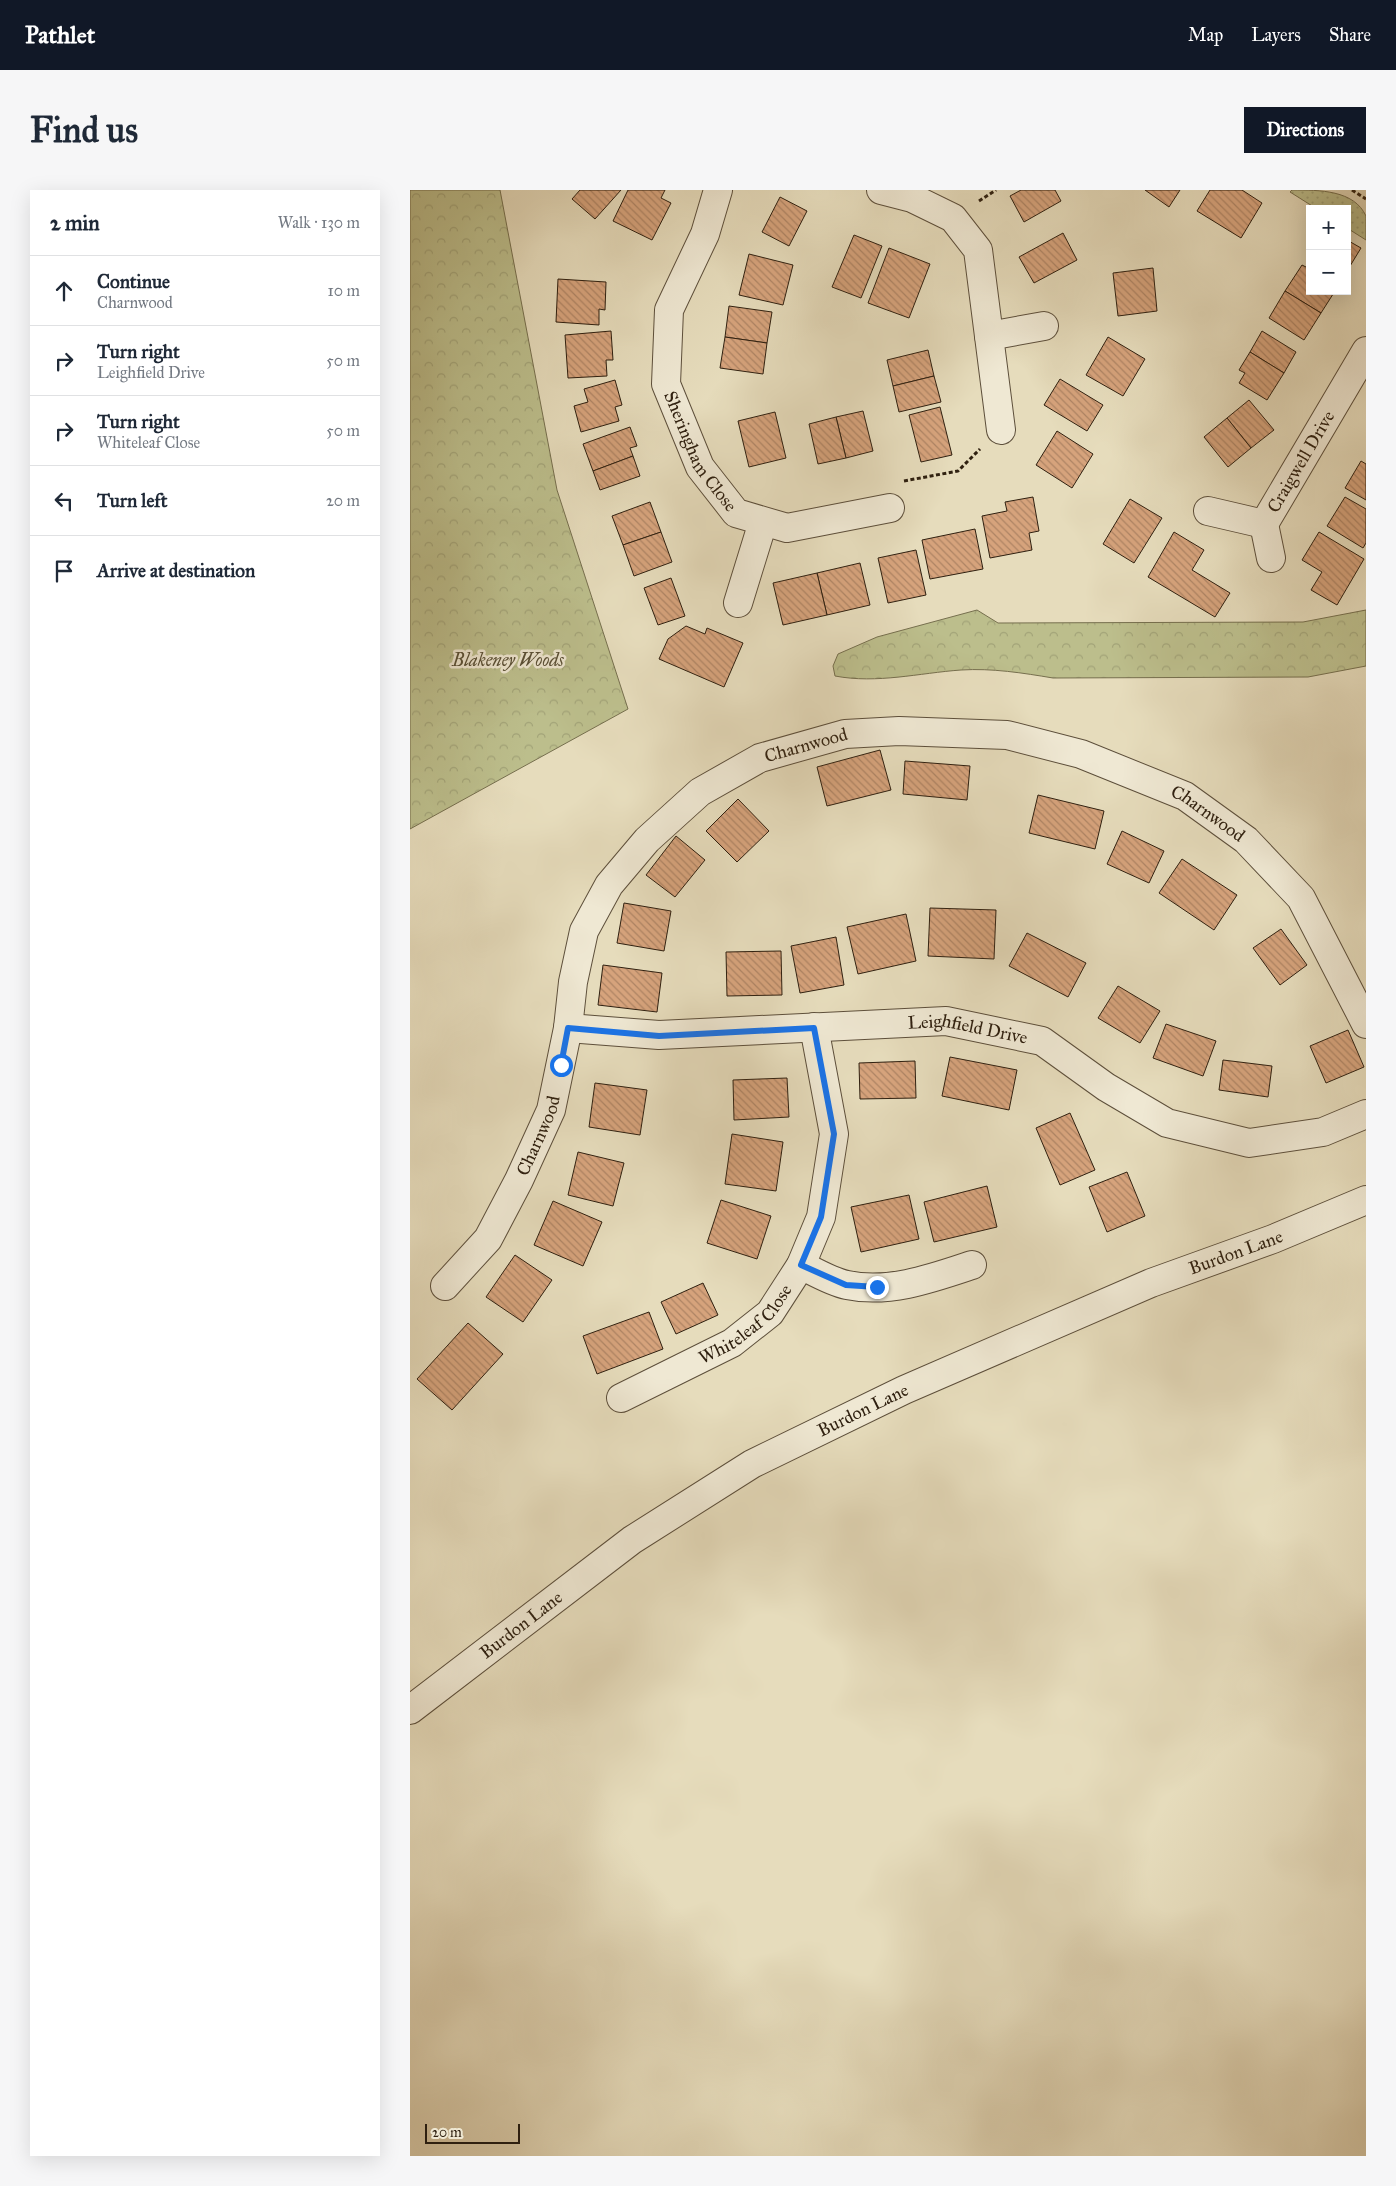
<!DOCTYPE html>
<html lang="en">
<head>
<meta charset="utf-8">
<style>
	body { margin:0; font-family:"IM FELL Great Primer",serif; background:#f6f6f7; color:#1f2937 }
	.controls { position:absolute; right:15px; top:15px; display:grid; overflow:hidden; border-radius:0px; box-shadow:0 5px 20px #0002 }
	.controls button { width:45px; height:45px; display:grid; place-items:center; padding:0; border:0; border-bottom:1px solid #e0e1e3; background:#fff; color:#1f2937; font:25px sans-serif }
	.scale { position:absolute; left:15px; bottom:12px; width:95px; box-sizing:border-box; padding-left:5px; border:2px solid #2f2010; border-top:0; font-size:14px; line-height:18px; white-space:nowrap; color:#2f2010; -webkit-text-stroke:4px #efe8d3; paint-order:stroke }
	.stop { position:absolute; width:15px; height:15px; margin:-11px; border:4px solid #1a73e8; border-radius:50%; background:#fff }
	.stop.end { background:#1a73e8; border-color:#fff; box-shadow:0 1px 5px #0008 }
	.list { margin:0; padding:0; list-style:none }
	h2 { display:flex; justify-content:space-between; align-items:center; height:65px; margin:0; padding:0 20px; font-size:21px }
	h2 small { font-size:16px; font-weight:400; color:#747a83 }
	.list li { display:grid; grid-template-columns:32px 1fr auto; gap:15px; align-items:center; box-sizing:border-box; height:70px; padding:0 20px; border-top:1px solid #e0e1e3 }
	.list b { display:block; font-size:19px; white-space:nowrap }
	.list p { margin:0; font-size:16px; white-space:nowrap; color:#747a83 }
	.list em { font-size:16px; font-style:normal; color:#747a83 }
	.icon { flex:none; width:28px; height:28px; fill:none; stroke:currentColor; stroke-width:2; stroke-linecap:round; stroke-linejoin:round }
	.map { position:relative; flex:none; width:956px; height:1966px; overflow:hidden; border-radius:0px }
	header { display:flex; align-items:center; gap:30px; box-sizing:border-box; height:70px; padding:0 25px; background:#111827; color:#fff }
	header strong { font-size:24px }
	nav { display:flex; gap:28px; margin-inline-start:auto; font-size:18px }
	.intro { display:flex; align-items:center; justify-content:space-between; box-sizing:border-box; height:120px; padding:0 30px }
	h1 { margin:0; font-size:35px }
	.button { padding:12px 22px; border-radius:0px; background:#111827; color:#fff; font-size:18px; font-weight:700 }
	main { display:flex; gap:30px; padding:0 30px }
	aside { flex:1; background:#fff; border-radius:0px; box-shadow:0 5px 20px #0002 }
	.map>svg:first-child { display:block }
	.grass { fill:url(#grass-dots); stroke:#766f4e }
	.forest { fill:url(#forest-crowns); stroke:#766f4e }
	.building { fill:url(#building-back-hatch); stroke:#2f2010 }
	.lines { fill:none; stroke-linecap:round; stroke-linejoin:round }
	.minor-casing { stroke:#5d4f3b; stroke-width:30 }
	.path { stroke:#2f2010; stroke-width:3; stroke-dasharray:4 2.5; stroke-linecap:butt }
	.minor { stroke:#efe8d3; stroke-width:28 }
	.route { stroke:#1a73e8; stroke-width:6 }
	.labels { text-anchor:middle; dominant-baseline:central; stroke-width:5; stroke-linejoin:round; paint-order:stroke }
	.street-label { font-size:18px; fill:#2f2010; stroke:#efe8d3 }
	.park-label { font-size:18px; font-style:italic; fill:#594f35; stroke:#efe8d3 }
</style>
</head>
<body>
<header>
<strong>Pathlet</strong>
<nav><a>Map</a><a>Layers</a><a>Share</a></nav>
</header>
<div class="intro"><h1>Find us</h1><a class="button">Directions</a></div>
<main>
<aside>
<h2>2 min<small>Walk · 130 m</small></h2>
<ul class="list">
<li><svg class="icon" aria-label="ahead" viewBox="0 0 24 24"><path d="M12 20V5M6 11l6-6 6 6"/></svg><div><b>Continue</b><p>Charnwood</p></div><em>10 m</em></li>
<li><svg class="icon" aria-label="right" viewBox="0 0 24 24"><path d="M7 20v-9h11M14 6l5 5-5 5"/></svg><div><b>Turn right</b><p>Leighfield Drive</p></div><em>50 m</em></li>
<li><svg class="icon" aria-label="right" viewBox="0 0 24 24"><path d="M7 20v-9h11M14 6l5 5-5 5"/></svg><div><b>Turn right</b><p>Whiteleaf Close</p></div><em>50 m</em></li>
<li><svg class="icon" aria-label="left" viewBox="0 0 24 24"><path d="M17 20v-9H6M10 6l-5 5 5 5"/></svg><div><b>Turn left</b></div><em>20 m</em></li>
<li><svg class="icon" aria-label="arrive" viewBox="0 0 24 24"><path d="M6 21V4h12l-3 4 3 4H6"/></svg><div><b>Arrive at destination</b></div></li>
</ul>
</aside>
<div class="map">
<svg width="956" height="1966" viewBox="0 0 956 1966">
	<defs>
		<pattern id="grass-dots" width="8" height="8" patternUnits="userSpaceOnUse" patternTransform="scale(1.25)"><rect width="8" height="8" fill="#bcbe8c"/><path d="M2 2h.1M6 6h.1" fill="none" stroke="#a2a378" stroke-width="1.8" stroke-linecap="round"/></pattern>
		<pattern id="forest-crowns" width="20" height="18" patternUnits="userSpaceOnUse" patternTransform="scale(1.25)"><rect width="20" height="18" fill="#bcbe8c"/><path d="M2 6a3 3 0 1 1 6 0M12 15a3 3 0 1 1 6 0" fill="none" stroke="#a2a378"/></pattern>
		<pattern id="building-back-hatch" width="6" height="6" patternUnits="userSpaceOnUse" patternTransform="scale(1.25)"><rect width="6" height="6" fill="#d6a37c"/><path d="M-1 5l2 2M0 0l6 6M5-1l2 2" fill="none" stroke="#ae8464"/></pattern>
	</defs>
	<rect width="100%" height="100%" fill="#e6dcbc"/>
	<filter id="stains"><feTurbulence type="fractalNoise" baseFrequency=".004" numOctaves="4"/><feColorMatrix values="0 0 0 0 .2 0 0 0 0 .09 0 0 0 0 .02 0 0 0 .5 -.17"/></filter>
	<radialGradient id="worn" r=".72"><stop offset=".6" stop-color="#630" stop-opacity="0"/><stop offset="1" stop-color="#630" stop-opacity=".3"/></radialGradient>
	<path class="grass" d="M882 0C910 0 944 0 956 26 956 32 956 43 956 50L937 38V19H907L880 2Z"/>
	<g class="forest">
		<path d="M0 0H90L147 300 218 519 0 639Z"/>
		<path d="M567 420 588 433 893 432 956 420V476L898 487 643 488C613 483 582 478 551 480 509 483 467 494 425 486L423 476 428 464 467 447Z"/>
	</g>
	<g class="building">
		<path d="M170 0H211L185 29 162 9Z"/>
		<path d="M218 0H255L251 8 261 13 242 50 203 31Z"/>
		<path d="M611 0H645L651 11 614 32 600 6Z"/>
		<path d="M735 0H770L759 17Z"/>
		<path d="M800 0H832L852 13 831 48 787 21Z"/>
		<path d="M370 7 397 21 379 56 352 42Z"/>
		<path d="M653 43 667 70 624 93 609 67Z"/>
		<path d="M444 45 472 56 451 108 422 97Z"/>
		<path d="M937 50 951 58 937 81Z"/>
		<path d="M479 58 520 74 499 128 458 113Z"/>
		<path d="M339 64 383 75 373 115 329 105Z"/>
		<path d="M892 75 900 79V101H925L911 123 875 101Z"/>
		<path d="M743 78 747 121 708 126 703 83Z"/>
		<path d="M148 89 196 92 195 120 189 119V135L146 132Z"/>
		<path d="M875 101 911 123 894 150 859 128Z"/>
		<path d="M319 116 362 122 357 153 315 147Z"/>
		<path d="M201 141 203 170H196L197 186 158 188 155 145Z"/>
		<path d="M852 141 886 162 874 183 840 162Z"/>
		<path d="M315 147 357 153 353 184 310 178Z"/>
		<path d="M698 147 735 169 713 206 676 185Z"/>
		<path d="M518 160 524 186 483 196 477 170Z"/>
		<path d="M840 162 874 183 857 210 829 193 835 183 829 180Z"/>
		<path d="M524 186 531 212 489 222 483 196Z"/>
		<path d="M650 189 693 215 677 241 634 215Z"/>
		<path d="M205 190 212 215 205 217 209 231 171 242 164 216 178 212 174 199Z"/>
		<path d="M839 210 864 240 841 258 817 228Z"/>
		<path d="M530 217 542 265 511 272 499 225Z"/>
		<path d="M453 221 463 261 436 268 426 227Z"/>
		<path d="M365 222 376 268 339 277 328 231Z"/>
		<path d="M426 227 436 268 408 274 399 234Z"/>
		<path d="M817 228 841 258 818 277 794 247Z"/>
		<path d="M220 237 227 256 220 258 223 266 183 281 173 254Z"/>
		<path d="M647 241 683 264 662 298 626 275Z"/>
		<path d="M223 266 230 286 190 300 183 281Z"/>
		<path d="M951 271 956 274V310L935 298Z"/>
		<path d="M623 307 629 341 619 343 622 360 580 368 572 326 597 321 595 312Z"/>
		<path d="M935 307 956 319V353L953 358 917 336Z"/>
		<path d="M720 309 752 328 724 373 693 354Z"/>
		<path d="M240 312 251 342 213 355 202 326Z"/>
		<path d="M565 339 573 379 520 389 512 350Z"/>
		<path d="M251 342 262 372 224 386 213 355Z"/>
		<path d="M764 342 794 360 782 380 820 403 805 427 738 387Z"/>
		<path d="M909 342 954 369 927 415 901 400 912 382 892 370Z"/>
		<path d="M506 360 516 405 478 413 468 368Z"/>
		<path d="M450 373 460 415 417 425 407 383Z"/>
		<path d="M407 383 417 425 373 435 363 393Z"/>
		<path d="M261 388 275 426 248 435 234 398Z"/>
		<path d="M276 436 295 444 297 438 333 453 314 497 249 469 258 449Z"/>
		<path d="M470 560 481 600 417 616 407 577Z"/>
		<path d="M495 571 560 576 557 610 493 604Z"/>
		<path d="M628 605 694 621 685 659 619 643Z"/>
		<path d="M328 609 359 641 327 672 296 641Z"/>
		<path d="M712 641 754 661 739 693 697 674Z"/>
		<path d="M266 646 295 670 265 707 236 685Z"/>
		<path d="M772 669 827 705 804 740 749 703Z"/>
		<path d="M214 713 261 721 254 761 207 753Z"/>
		<path d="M520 718 586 720 584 769 518 766Z"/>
		<path d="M496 724 506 771 448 784 437 737Z"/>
		<path d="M871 739 897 775 870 795 843 758Z"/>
		<path d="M617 743 676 773 658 807 599 776Z"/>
		<path d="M426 747 434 795 390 803 381 756Z"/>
		<path d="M371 761 372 805 317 806 316 762Z"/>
		<path d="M193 775 252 783 247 822 188 815Z"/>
		<path d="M708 796 750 821 730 853 688 828Z"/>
		<path d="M756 834 806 851 793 886 743 868Z"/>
		<path d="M938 840 954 877 916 893 900 856Z"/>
		<path d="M540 867 607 880 599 920 532 906Z"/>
		<path d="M813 870 862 876 858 907 809 900Z"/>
		<path d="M505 871 506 908 450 909 449 873Z"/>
		<path d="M377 888 379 927 324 930 323 890Z"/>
		<path d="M185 893 237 900 230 945 179 937Z"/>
		<path d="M660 923 685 980 650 995 626 938Z"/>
		<path d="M322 944 373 952 366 1001 315 994Z"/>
		<path d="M168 962 214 973 203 1016 158 1005Z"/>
		<path d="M717 982 735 1026 697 1042 679 997Z"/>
		<path d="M577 996 587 1037 524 1052 514 1012Z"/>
		<path d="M499 1005 509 1049 451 1062 441 1017Z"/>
		<path d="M311 1010 361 1026 347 1069 297 1053Z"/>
		<path d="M143 1011 192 1032 173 1076 124 1055Z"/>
		<path d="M105 1065 142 1090 113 1132 76 1107Z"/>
		<path d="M293 1093 308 1125 266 1144 251 1112Z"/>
		<path d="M239 1122 253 1159 187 1184 173 1146Z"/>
		<path d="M58 1133 93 1164 42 1220 7 1189Z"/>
	</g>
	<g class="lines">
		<defs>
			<g id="minor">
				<path id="s1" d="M308 0 295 44 259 120 256 194 290 277 326 323 377 338 480 318"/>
				<path d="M471 0 502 8 543 28 568 60 591 240"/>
				<path d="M579 146 634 136"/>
				<path id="s2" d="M798 321 854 334 956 161"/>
				<path d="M854 334 861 368"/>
				<path d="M328 413 353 332"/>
				<path id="s3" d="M158 838 249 845 536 831 632 851 696 897 757 933 839 953 913 942 956 924"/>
				<path d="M391 1075C405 1082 422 1092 437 1095 479 1104 523 1088 562 1075"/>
				<path id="s4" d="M35 1096 78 1049 109 990 141 920 158 838 163 792 174 741 199 695 237 650 290 602 350 568 435 544 489 541 597 545 671 564 775 606 836 650 891 708 956 834"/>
				<path id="s5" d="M211 1208 322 1153 360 1123 391 1075 411 1027 424 944 404 837"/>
				<path id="s6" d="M0 1520 222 1350 342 1274 494 1200 741 1093 863 1049 956 1010"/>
			</g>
		</defs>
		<use href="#minor" class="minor-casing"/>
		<g class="path">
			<path d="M942 0 956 9"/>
			<path d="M569 11 586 0"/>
			<path d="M494 291 548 281 570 259"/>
		</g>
		<use href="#minor" class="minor"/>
	</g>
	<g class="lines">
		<path class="route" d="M151 875 158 838 249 846 404 838 424 944 411 1027 391 1075 436 1095 467 1097"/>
	</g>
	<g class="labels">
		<g class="street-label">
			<text stroke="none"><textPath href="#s1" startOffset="280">Sheringham Close</textPath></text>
			<text stroke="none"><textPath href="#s2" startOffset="130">Craigwell Drive</textPath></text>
			<text stroke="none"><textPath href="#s4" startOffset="689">Charnwood</textPath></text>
			<text stroke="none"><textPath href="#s4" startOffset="1109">Charnwood</textPath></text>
			<text stroke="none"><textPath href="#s3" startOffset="401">Leighfield Drive</textPath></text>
			<text stroke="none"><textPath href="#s4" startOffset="179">Charnwood</textPath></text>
			<text stroke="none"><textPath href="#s6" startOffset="950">Burdon Lane</textPath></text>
			<text stroke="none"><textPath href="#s5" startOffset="146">Whiteleaf Close</textPath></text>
			<text stroke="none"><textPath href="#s6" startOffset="545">Burdon Lane</textPath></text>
			<text stroke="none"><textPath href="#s6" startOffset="140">Burdon Lane</textPath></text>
		</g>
		<g class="park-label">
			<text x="98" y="470">Blakeney Woods</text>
		</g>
	</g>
	<rect width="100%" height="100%" filter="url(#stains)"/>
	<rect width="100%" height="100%" fill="url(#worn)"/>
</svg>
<div class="controls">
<button>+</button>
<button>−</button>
</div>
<div class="scale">20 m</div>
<div class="stop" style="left:151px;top:875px"></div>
<div class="stop end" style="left:467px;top:1097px"></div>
</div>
</main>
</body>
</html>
